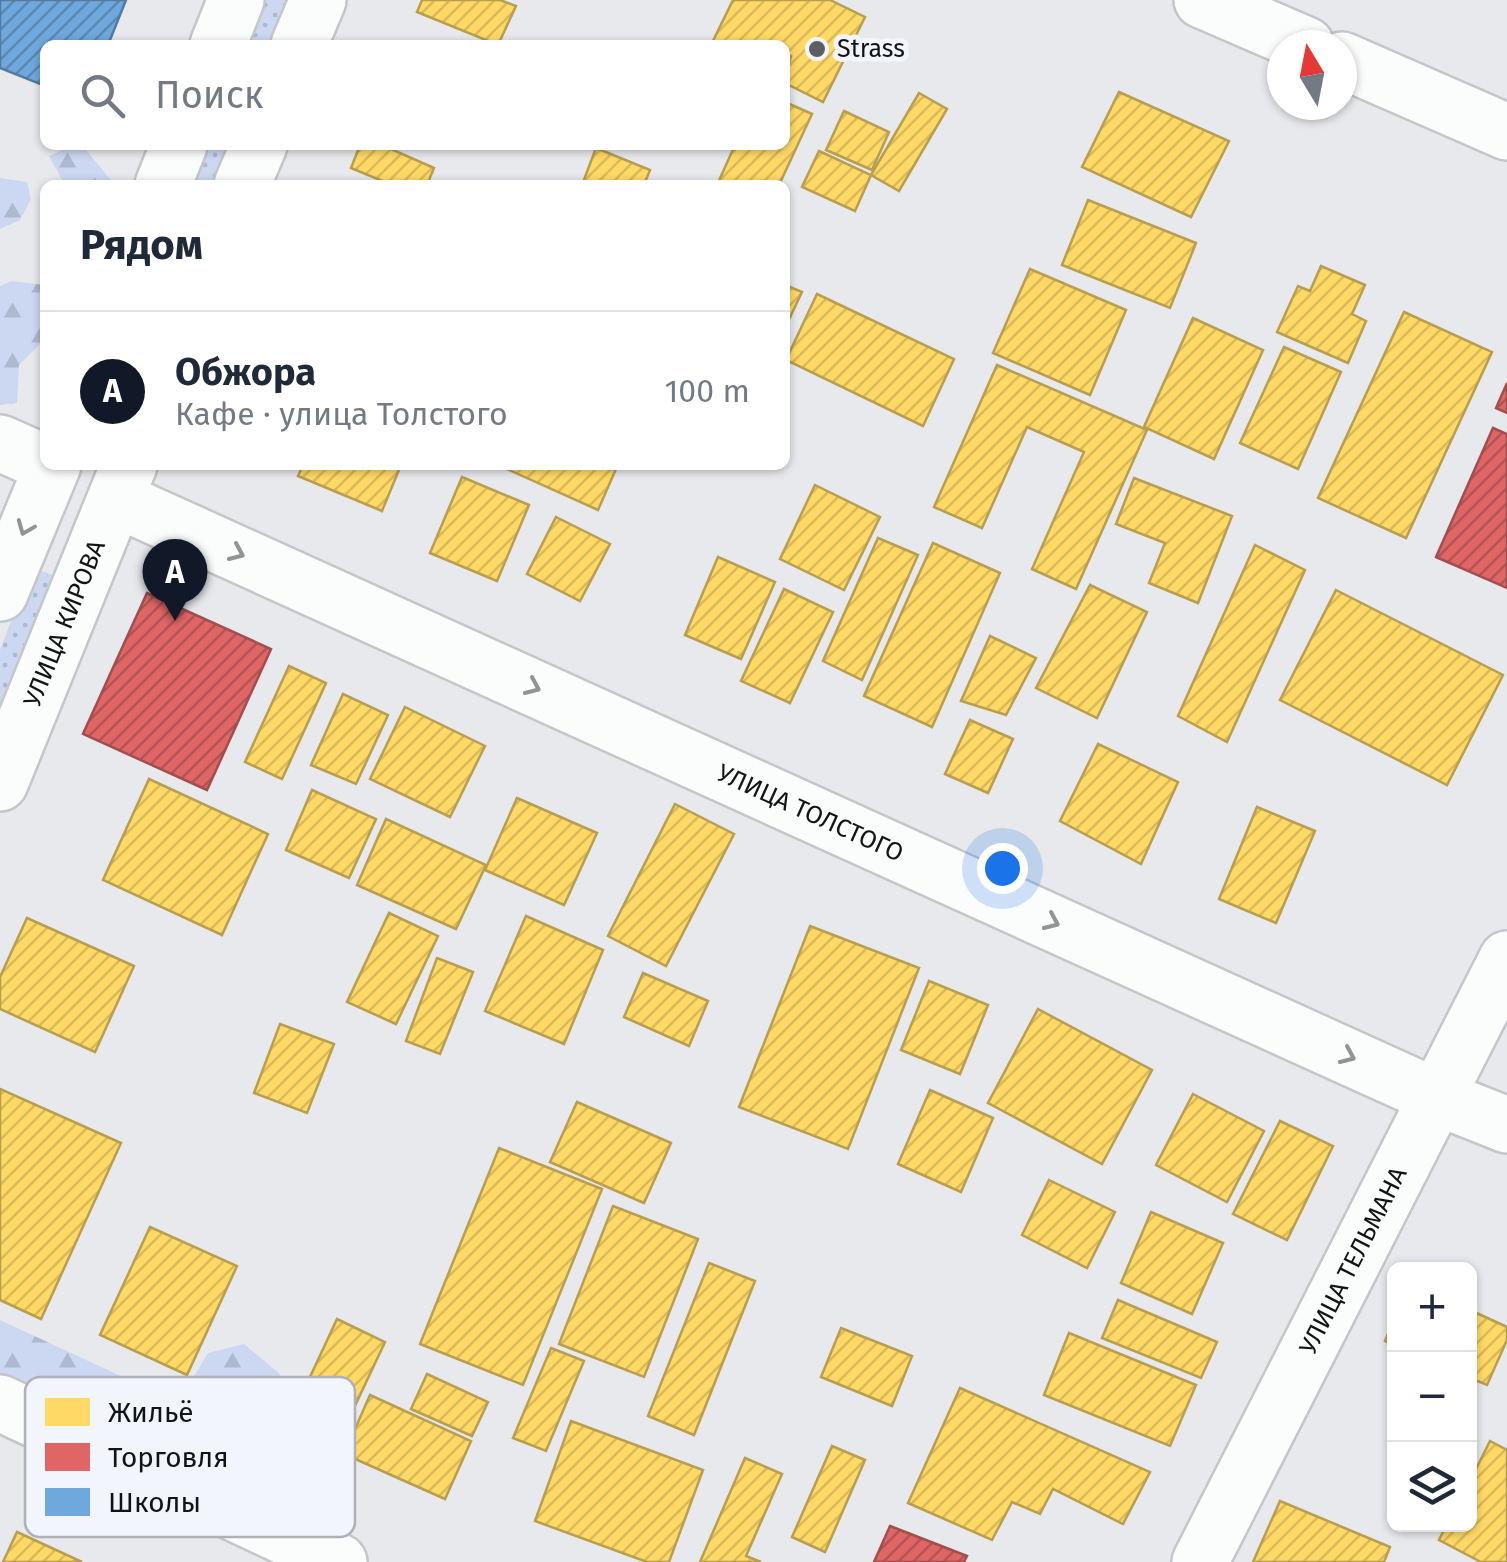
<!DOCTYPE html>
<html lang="ru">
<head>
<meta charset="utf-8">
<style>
	body { margin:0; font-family:"Fira Sans",sans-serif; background:#f2f2f3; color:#1f2937 }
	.controls { position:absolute; right:30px; bottom:30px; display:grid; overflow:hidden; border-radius:15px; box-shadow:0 2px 8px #0004 }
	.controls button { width:90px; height:90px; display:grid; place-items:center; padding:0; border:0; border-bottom:2px solid #e0e1e3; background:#fff; color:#1f2937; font:50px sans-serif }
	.compass { position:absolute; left:1267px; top:30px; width:90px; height:90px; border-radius:50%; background:#fff; box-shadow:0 2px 8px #0004; rotate:350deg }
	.you { position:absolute; left:1002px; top:868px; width:35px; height:35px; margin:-25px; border:8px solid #fff; border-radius:50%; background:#1a73e8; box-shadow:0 0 0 15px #1a73e833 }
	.badge { display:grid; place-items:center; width:65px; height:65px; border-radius:50%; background:#111827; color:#fff; font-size:32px; font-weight:700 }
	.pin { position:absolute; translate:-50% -82px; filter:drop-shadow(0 2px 5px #0008) }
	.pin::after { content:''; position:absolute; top:52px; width:35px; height:30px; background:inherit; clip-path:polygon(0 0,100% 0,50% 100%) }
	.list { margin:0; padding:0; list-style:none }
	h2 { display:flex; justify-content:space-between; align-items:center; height:130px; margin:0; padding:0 40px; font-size:42px }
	h2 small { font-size:32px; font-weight:400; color:#747a83 }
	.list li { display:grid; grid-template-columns:65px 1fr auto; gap:30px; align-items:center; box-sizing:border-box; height:160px; padding:0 40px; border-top:2px solid #e0e1e3 }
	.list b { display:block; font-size:38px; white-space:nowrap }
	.list p { margin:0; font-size:32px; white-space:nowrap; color:#747a83 }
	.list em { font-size:32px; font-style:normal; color:#747a83 }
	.icon { flex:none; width:55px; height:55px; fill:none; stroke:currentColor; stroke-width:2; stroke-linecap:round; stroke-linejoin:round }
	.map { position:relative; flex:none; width:1507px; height:1562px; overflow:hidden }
	.search { position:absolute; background:#fff; box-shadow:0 2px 8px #0004; left:40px; top:40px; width:750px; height:110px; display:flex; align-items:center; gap:25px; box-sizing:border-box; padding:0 35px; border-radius:15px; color:#747a83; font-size:38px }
	.panel { position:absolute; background:#fff; box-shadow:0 2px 8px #0004; left:40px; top:180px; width:750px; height:290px; border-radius:15px }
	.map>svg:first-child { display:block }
	.grass { fill:url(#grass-dots) }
	.forest { fill:url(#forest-firs) }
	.homes { fill:url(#homes-hatch); stroke:#b89e4e; stroke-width:2.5 }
	.shops { fill:url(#shops-hatch); stroke:#a24d4e; stroke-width:2.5 }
	.schools { fill:url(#schools-hatch); stroke:#537ba0; stroke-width:2.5 }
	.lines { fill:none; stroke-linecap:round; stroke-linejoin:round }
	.minor-casing { stroke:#c4c6c9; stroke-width:60 }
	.major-casing { stroke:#c4c6c9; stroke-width:60 }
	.minor { stroke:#fbfcfc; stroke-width:55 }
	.major { stroke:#fbfcfc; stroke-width:55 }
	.oneway { stroke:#929394 }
	.poi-dot { fill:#5d5e61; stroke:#f2f5fc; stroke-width:4 }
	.labels { text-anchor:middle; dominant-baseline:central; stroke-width:10; stroke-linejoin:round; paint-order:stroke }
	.poi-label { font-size:25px; fill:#121315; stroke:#f2f5fc; text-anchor:start }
	.street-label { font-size:25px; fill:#121315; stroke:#f2f5fc }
	.key { fill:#f2f5fc; stroke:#afb1b7; stroke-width:2.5 }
	.key-label { font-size:28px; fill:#121315 }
</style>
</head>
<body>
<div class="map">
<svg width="1507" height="1562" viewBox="0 0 1507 1562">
	<defs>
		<pattern id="grass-dots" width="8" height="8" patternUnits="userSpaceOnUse" patternTransform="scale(2.5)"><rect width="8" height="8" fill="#ccd7f2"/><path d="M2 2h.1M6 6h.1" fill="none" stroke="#aeb8cf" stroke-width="1.8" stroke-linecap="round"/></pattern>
		<pattern id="forest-firs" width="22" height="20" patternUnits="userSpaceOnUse" patternTransform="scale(2.5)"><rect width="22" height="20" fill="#ccd7f2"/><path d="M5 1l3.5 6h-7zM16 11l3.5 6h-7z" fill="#aeb8cf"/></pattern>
		<pattern id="homes-hatch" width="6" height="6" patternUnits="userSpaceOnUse" patternTransform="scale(2.5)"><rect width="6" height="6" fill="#ffd966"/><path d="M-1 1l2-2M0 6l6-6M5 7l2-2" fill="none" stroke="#dab958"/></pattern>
		<pattern id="shops-hatch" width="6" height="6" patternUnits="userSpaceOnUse" patternTransform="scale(2.5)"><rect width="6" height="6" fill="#e06666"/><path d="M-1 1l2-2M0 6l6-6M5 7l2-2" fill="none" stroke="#b45353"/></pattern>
		<pattern id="schools-hatch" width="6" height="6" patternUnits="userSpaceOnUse" patternTransform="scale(2.5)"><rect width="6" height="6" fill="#6fa8dc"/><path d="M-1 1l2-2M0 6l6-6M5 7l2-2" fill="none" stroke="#5a88b1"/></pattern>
	</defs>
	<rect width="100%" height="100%" fill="#e7e9ed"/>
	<g class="grass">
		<path d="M265 0H294L276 45H247Z"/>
		<path d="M206 145H235L219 185H190Z"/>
		<path d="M32 567 63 579 0 740V650Z"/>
	</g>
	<g class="forest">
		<path d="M75 145H82L115 185H65L49 156Z"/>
		<path d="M0 178 27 182 31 199 20 220 0 229Z"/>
		<path d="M11 281 45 285V339L19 365 17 403 0 405V286Z"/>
		<path d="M0 1320 125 1378 177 1391 190 1383 208 1353 244 1344 280 1374 266 1420 281 1445 334 1467 343 1492 327 1520 274 1522 0 1393Z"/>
	</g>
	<g class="homes">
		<path d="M422 0H500L516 6 498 45 417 12Z"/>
		<path d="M733 0H830L865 17 823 102 785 83 791 56 785 53V45H711Z"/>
		<path d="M1119 92 1229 141 1191 217 1082 167Z"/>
		<path d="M919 93 947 109 899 191 871 175Z"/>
		<path d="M785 102 812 114 779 185H717L735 145H785Z"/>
		<path d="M844 111 889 132 872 170 826 150Z"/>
		<path d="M360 145H382L434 168 427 185H392L351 168Z"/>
		<path d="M596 148 650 170 644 185H582Z"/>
		<path d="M819 151 871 175 855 211 802 187Z"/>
		<path d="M1088 200 1196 243 1170 308 1062 265Z"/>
		<path d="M1321 266 1365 285 1352 314 1366 321 1348 363 1277 332 1298 286 1310 291Z"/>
		<path d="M1030 269 1126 310 1090 395 993 353Z"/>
		<path d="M785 285 802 292 785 328Z"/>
		<path d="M817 294 954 359 923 426 786 360Z"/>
		<path d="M1404 312 1492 352 1406 538 1318 498Z"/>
		<path d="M1193 318 1263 350 1214 459 1144 427Z"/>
		<path d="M1284 347 1341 372 1298 469 1240 443Z"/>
		<path d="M997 365 1147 430 1076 589 1032 569 1084 452 1027 427 982 528 934 507Z"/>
		<path d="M303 465H401L382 511 298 476Z"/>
		<path d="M498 465H607L616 469 598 510Z"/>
		<path d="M462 477 529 505 497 581 430 553Z"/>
		<path d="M1134 478 1232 516 1198 603 1149 583 1165 543 1116 524Z"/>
		<path d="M815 485 880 517 844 590 780 559Z"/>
		<path d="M556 517 610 544 580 601 527 574Z"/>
		<path d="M878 538 918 555 862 680 823 661Z"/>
		<path d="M933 543 1000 573 932 727 864 696Z"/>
		<path d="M1255 545 1305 570 1227 742 1178 716Z"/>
		<path d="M718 557 775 582 741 659 685 635Z"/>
		<path d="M1090 585 1147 612 1097 718 1036 688Z"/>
		<path d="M784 589 833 612 790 703 741 681Z"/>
		<path d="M1336 590 1503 675 1447 785 1280 700Z"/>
		<path d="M990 636 1036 658 1006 715 961 701Z"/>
		<path d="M289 666 326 683 282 779 245 762Z"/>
		<path d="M343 694 388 715 356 784 311 765Z"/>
		<path d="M405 707 485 746 450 817 370 779Z"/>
		<path d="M970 720 1013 739 988 793 945 774Z"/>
		<path d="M1098 744 1178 782 1141 864 1060 821Z"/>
		<path d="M149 779 268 834 222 935 103 880Z"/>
		<path d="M312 790 376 819 349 878 286 850Z"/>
		<path d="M517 798 597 833 564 905 485 870Z"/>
		<path d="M675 804 734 834 666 966 608 936Z"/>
		<path d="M1257 807 1315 831 1276 923 1219 899Z"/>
		<path d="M386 819 486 865 456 929 357 885Z"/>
		<path d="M389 913 438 936 396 1024 347 1002Z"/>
		<path d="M526 916 603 950 564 1044 485 1011Z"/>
		<path d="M27 918 134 966 95 1052 0 1009V977Z"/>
		<path d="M810 926 919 968 848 1149 739 1107Z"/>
		<path d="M437 958 473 972 440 1054 406 1041Z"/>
		<path d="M643 973 708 1001 689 1046 624 1017Z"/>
		<path d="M929 981 988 1005 960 1074 901 1050Z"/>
		<path d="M1038 1009 1152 1070 1102 1164 988 1103Z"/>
		<path d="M280 1024 334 1044 307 1113 254 1093Z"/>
		<path d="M0 1089 121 1143 41 1319 0 1300Z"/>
		<path d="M930 1090 993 1118 961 1192 898 1164Z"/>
		<path d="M1193 1094 1264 1131 1227 1202 1156 1165Z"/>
		<path d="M577 1102 671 1143 644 1203 550 1162Z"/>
		<path d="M1280 1121 1333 1146 1287 1240 1233 1214Z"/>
		<path d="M499 1148 602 1189 523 1385 420 1344Z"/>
		<path d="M1049 1180 1115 1212 1087 1268 1022 1235Z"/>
		<path d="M613 1206 698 1239 644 1377 559 1344Z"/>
		<path d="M1151 1212 1223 1243 1192 1314 1121 1283Z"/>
		<path d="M150 1227 237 1266 187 1375 100 1335Z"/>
		<path d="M709 1263 755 1281 694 1435 648 1416Z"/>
		<path d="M1118 1300 1217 1342 1201 1378 1102 1338Z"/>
		<path d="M1470 1310 1507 1327V1340L1487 1385 1470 1378Z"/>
		<path d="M337 1319 385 1342 352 1412 304 1390Z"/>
		<path d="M1394 1320V1345L1385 1341Z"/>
		<path d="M841 1328 912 1356 892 1406 821 1377Z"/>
		<path d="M1069 1333 1196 1385 1170 1446 1044 1395Z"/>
		<path d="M551 1348 584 1361 546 1451 513 1438Z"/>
		<path d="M427 1374 488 1402 472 1436 411 1409Z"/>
		<path d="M960 1388 1150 1472 1123 1524 1053 1489 1040 1514 1012 1502 992 1540 908 1503Z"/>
		<path d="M370 1395 471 1441 445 1499 344 1454Z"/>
		<path d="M571 1421 703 1470 669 1562H647L535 1521Z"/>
		<path d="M1490 1441 1507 1450V1562H1481L1439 1540 1447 1524H1470V1481Z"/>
		<path d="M832 1446 865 1460 825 1552 792 1537Z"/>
		<path d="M745 1458 782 1474 746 1556 761 1562H700Z"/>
		<path d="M1280 1501 1390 1547 1384 1562H1253Z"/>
		<path d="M17 1532 82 1562H3Z"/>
	</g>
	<g class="shops">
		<path d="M1507 383V413L1496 408Z"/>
		<path d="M1493 428 1507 434V588L1436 557Z"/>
		<path d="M147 593 271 649 207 790 83 734Z"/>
		<path d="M890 1526 967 1556 964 1562H874Z"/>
	</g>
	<path class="schools" d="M0 0H126L108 45H45V86L0 68Z"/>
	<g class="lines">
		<defs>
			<g id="minor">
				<path d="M0 443 45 463"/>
				<path id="s1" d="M116 499 1439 1098 1507 1125"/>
				<path d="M0 1403 339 1562"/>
				<path id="s2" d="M1200 1562 1507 959"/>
			</g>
			<g id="major">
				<path d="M1202 0 1306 45"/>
				<path d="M218 45 236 0"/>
				<path d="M299 45 318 0"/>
				<path d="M1342 60 1507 132"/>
				<path d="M163 185 179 145"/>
				<path d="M242 185 259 145"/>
				<path d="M0 593 53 465"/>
				<path id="s3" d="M0 783 129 465"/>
			</g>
		</defs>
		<use href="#minor" class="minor-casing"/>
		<use href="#major" class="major-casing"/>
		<use href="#minor" class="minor"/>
		<use href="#major" class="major"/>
	</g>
	<defs><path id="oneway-chevron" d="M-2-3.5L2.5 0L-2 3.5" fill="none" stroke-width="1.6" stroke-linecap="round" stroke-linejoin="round" transform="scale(2.5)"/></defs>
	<g class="oneway">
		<use href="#oneway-chevron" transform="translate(25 528) rotate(112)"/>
		<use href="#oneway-chevron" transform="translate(237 553) rotate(24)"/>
		<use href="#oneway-chevron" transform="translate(533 687) rotate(24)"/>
		<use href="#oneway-chevron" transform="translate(1052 922) rotate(24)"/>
		<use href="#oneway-chevron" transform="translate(1348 1056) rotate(24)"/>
	</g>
	<circle class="poi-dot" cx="817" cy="49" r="10"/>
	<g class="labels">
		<g class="poi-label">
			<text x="837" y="49">Strass</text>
		</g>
		<g class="street-label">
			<text stroke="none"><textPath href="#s3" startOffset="172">УЛИЦА КИРОВА</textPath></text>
			<text stroke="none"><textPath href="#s1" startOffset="762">УЛИЦА ТОЛСТОГО</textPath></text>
			<text stroke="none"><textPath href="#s2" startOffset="338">УЛИЦА ТЕЛЬМАНА</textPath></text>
		</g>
	</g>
	<rect x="25" y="1377" width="330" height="160" rx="15" class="key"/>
	<rect x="45" y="1398" width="45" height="28" fill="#ffd966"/>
	<rect x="45" y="1443" width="45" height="28" fill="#e06666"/>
	<rect x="45" y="1488" width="45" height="28" fill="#6fa8dc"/>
	<g class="key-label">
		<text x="108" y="1422">Жильё</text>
		<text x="108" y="1467">Торговля</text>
		<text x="108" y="1512">Школы</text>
	</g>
</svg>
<div class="controls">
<button>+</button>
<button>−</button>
<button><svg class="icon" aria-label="layers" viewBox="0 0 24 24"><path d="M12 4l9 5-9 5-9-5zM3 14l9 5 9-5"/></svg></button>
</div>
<svg class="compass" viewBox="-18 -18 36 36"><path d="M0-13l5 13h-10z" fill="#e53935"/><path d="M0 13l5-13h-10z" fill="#747a83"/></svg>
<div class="you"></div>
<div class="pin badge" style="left:175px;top:621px">A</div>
<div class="search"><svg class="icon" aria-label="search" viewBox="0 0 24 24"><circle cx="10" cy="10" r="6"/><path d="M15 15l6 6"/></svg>Поиск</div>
<section class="panel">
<h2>Рядом<small></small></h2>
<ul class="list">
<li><span class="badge">A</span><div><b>Обжора</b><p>Кафе · улица Толстого</p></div><em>100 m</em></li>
</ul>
</section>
</div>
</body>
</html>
